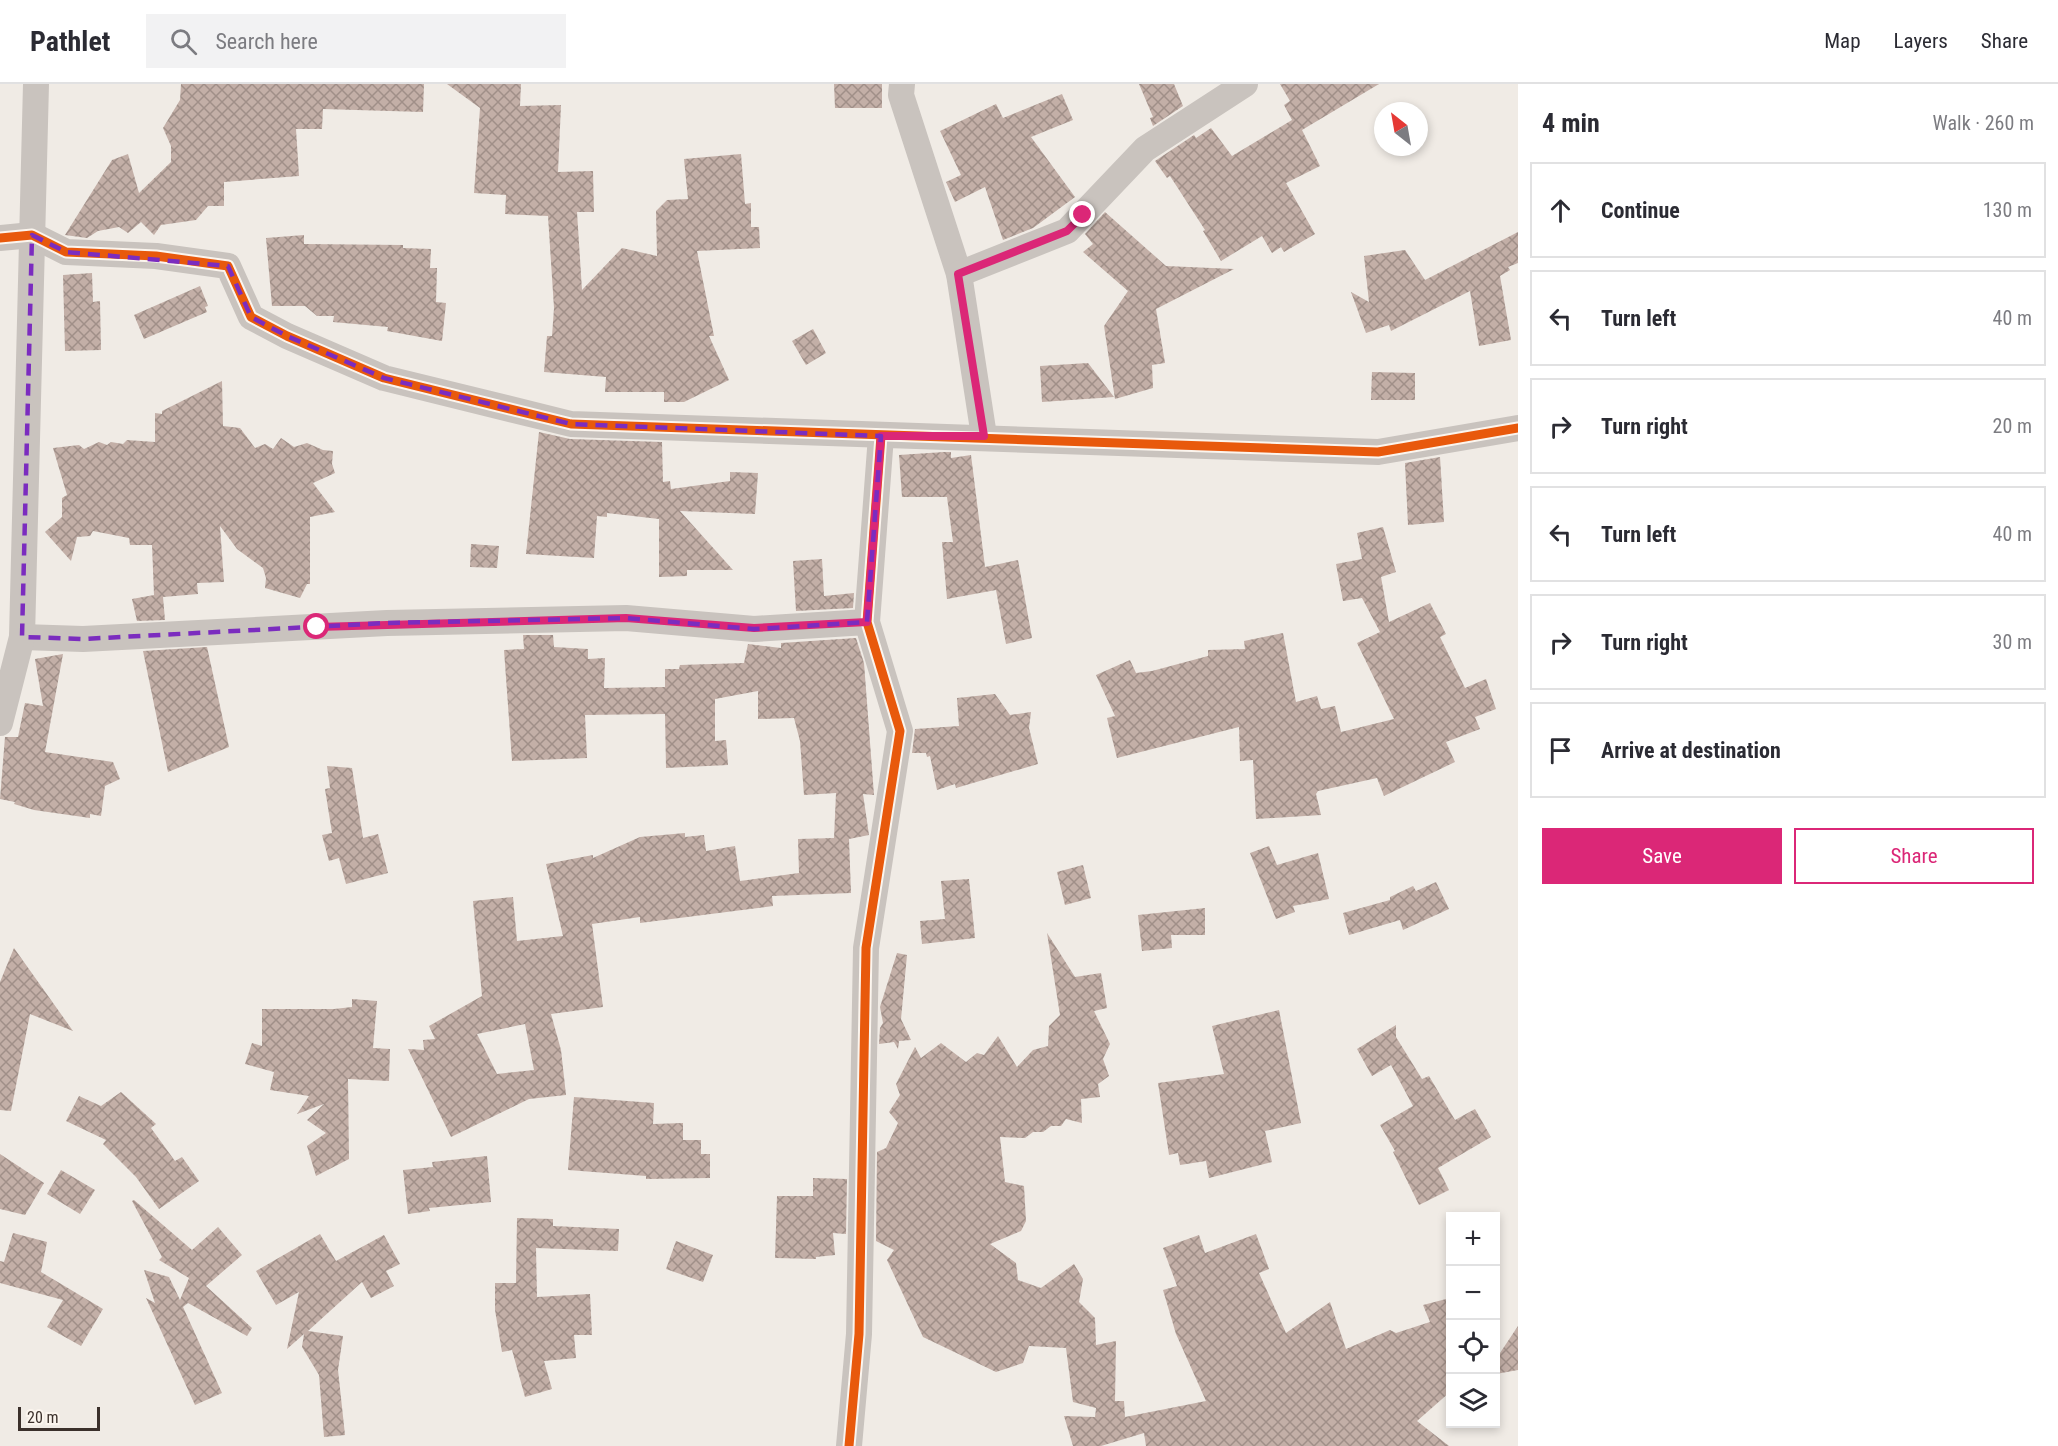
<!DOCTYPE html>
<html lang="en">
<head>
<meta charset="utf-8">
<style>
	body { margin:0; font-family:"Roboto Condensed",sans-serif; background:#f2f2f3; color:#2b2b33 }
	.controls { position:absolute; right:18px; bottom:18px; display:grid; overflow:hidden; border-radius:0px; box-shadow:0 3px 9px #0003 }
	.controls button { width:54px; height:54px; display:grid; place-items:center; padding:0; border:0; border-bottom:2px solid #e1e1e2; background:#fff; color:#2b2b33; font:30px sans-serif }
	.compass { position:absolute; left:1374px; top:18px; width:54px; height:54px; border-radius:50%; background:#fff; box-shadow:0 3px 9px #0003; rotate:329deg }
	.scale { position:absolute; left:18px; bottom:15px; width:82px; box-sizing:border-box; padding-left:6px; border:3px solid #3b302b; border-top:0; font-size:16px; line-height:21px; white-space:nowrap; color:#3b302b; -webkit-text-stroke:4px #fbf5ee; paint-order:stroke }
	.stop { position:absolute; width:18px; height:18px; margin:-14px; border:4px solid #db2777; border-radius:50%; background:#fff }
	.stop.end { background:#db2777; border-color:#fff; box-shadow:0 2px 6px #0008 }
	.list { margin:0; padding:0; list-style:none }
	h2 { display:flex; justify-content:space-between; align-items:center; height:78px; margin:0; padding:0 24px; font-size:26px }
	h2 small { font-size:20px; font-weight:400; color:#7c7c81 }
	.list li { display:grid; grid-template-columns:39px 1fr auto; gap:18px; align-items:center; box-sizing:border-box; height:96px; margin:0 12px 12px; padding:0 12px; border:2px solid #e1e1e2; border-radius:0px }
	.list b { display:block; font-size:22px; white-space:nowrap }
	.list em { font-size:20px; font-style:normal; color:#7c7c81 }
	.actions { display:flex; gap:12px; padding:18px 24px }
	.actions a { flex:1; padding:14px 0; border:2px solid #db2777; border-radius:0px; text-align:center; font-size:21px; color:#db2777 }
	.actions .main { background:#db2777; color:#fff }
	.icon { flex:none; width:33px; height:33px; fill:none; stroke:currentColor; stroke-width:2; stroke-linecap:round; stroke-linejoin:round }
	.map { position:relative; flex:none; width:1518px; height:1362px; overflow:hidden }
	header { display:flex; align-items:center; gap:36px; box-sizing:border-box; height:84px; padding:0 30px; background:#fff; border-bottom:2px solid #e1e1e2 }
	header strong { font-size:28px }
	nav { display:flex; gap:33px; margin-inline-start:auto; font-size:21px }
	.search { width:420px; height:54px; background:#f2f2f3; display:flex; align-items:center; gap:15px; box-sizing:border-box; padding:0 21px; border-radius:0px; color:#7c7c81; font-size:22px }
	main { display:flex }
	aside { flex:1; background:#fff }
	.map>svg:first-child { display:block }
	.building { fill:url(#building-cross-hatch); fill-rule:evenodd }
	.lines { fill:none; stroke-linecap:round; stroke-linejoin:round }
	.street { stroke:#c9c3be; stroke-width:26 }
	.cycleway-casing { stroke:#fbf5ee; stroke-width:13 }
	.cycleway { stroke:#e8590c; stroke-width:9 }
	.route { stroke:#db2777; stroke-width:8 }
	.marked { fill:none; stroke:#7b2cbf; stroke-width:4.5; stroke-dasharray:12 8; stroke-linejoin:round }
</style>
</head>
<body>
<header>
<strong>Pathlet</strong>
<div class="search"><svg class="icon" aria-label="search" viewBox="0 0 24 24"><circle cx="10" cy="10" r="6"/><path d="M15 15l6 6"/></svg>Search here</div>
<nav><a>Map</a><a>Layers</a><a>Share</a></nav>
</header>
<main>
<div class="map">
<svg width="1518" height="1362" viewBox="0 0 1518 1362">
	<defs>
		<pattern id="building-cross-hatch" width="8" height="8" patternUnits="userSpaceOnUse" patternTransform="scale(1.5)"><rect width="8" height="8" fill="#c3afa7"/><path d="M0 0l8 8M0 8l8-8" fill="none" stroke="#a08f88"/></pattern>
	</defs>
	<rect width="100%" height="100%" fill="#f0ebe5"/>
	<g class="building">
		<path d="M181 0H424L423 28 323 25 322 45H296L299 92 224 98V122H208L196 136 161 141 154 151 141 138 128 149 119 143 98 147 87 154 65 151 112 76 128 70 139 109 171 78V62L163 44 180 16Z"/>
		<path d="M447 0H521L520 22 561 21 558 88 593 87 594 128H577L582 206 622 164 657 172 656 127 667 116 688 115 684 75 741 70 745 120 751 119V143H759L760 164 697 167 714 252H709L729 296 684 318H664V308H605L606 293 544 288 547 252H552L554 224 548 132 505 130 506 111 474 109 480 24Z"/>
		<path d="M834 0H882V24H835Z"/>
		<path d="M1139 0H1174L1183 22 1153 42 1150 34 1153 33Z"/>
		<path d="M1280 0H1379L1302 46 1320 82 1286 99 1315 150 1284 168 1281 163 1272 169 1262 152 1221 177 1203 147 1205 146 1170 92 1167 94 1155 77 1194 51 1196 54 1211 44 1232 72 1292 36 1284 21 1290 17Z"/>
		<path d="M1062 10 1073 36 1031 53 1075 113 1033 144 1003 156 985 103 955 118 946 98 961 91 940 47 996 20 1003 34Z"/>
		<path d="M1105 128 1166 182 1234 185 1156 225 1165 279 1152 281 1153 304 1115 315 1104 242 1128 207 1083 168 1093 160 1085 150Z"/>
		<path d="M1518 148V179L1508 183 1510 186 1500 192 1511 256 1479 262 1470 207 1391 247 1389 241 1366 249 1351 208 1369 218 1364 172 1405 166 1425 196Z"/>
		<path d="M304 151V160L403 161V164L431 165 430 184H437L436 218 446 219 442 257 387 247 388 243 333 238 334 232H317L305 222H272L266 154Z"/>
		<path d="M92 189 93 218 100 217 101 266 65 267 63 191Z"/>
		<path d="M200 202 208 222 205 223 207 228 144 255 134 231Z"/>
		<path d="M813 245 826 269 806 281 792 257Z"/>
		<path d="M1088 279 1114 313 1042 318 1040 282Z"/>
		<path d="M1372 288 1415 289V316H1371Z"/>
		<path d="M222 297 223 342 240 344 255 364 265 360 273 365 281 354 294 363 307 359 323 366 333 367 332 380 335 389 313 399 335 428 310 433V500H307L300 514 265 504 266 494 263 484 237 465 220 442 224 498 197 499 198 510 163 513 165 536 137 537 132 515 154 511 152 461H130L129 454 93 447 90 452 77 453 71 477 45 448 62 433V414L67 411 53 364 79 361 84 365 99 358 107 361 111 358 123 360 127 356 155 358V329L162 330V327Z"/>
		<path d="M539 348 570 355 662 358 663 398 670 397 671 405 730 397V388L758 389 755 430 680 427 733 486H687V492L659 493V435L607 429V433L597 432 594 474 526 470Z"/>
		<path d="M944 368H951V374L971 371 985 483 1018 476 1032 554 1006 560 996 506 947 515 942 458H953L947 413H902L899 371Z"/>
		<path d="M1440 373 1444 438 1408 441 1405 379Z"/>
		<path d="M1383 443 1396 488 1381 493 1389 538 1430 519 1446 550 1440 553 1465 604 1486 595 1496 625 1475 633 1480 645 1446 658 1455 678 1384 712 1377 694 1318 707 1316 710 1321 731 1256 735 1253 676 1240 677 1239 643 1117 674 1107 634 1115 632 1096 591 1130 576 1136 589 1152 587 1208 572V566L1245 565 1244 557 1283 549 1296 618 1317 612 1321 625 1335 622 1341 648 1394 635 1357 559 1380 548 1362 514 1343 517 1336 480 1362 475 1357 449Z"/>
		<path d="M471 460 499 462 497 484 470 483Z"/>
		<path d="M822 475 824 512 854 509 853 524 796 527 793 477Z"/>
		<path d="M523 551H553L554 563 588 565V575L605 574 604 604 665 603V585H679L680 581 744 579 748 560 781 564V559L856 554 864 579 874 711 863 710 869 751 849 755 851 809 772 812 773 822 640 839V833L592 840 603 923 551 930 561 966 566 1011 529 1015 451 1053 408 965 424 966 423 956 435 955 429 942 482 912 473 817 513 813 517 857 563 852 546 780 593 771V774L640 753 685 749V753L704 751 706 767 735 762 740 797 799 789 798 755 834 754 836 709 804 711 800 657 794 634 758 635V607L715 615V657L726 656 728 681 666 684 665 630 585 631 587 674 512 677 504 566 524 565ZM525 940 534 986 497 990 477 950Z"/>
		<path d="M207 563 229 663 168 688 143 567Z"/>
		<path d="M63 570 45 668 113 678 120 695 105 702 101 732 90 730V734L34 726 14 720 15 718 0 715 5 653H18L25 619 43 622 35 575Z"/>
		<path d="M995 610 1010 631 1031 628 1029 644 1038 680 956 704 955 700 937 706 930 672 927 673 926 669H912L915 645 959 642 957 614Z"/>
		<path d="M327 682 352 684 363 754 378 750 388 789 346 800 339 774 329 777 322 751 332 749 325 705 330 704Z"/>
		<path d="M1269 762 1277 781 1318 769 1329 815 1293 822 1295 828 1276 835 1250 769Z"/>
		<path d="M1083 781 1091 814 1065 821 1057 788Z"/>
		<path d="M969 795 975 854 922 860 920 837 945 835 941 797Z"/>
		<path d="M1436 798 1449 825 1403 846 1400 836 1349 851 1343 829 1390 816V813L1413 802 1416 807Z"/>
		<path d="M1205 824V851H1171L1172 864 1142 867 1138 831Z"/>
		<path d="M1047 849 1075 893 1101 889 1107 924 1094 927 1110 960 1103 975 1109 992 1098 1000 1100 1013 1081 1015 1082 1039 1066 1035 1061 1042H1051L1043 1048H1033L1025 1054 1000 1053 1005 1098 1024 1102 1026 1137 1021 1147 990 1160 1016 1179 1018 1196 1041 1204 1074 1180 1083 1195 1079 1218 1095 1234 1096 1261 1116 1257 1115 1317H1124L1125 1333 1206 1317 1176 1250 1163 1206 1177 1202 1163 1164 1199 1151 1205 1169 1256 1150 1269 1185 1259 1189 1286 1249 1330 1218 1346 1265 1390 1246 1396 1249 1430 1238 1423 1221 1450 1214V1308L1417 1337 1449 1362H1146L1144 1349 1101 1362H1073L1064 1332 1095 1333 1096 1324 1073 1318 1066 1264 1029 1262 1023 1279 996 1288 923 1253 887 1176 894 1166 876 1157 877 1068 886 1064 898 1039 889 1028 900 1011 896 1000 915 963 921 974 941 959 966 978 977 969 984 971 998 952 1017 983 1033 966 1048 962 1049 942 1060 931Z"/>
		<path d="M14 864 73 947 30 930 11 1027 0 1026V898Z"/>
		<path d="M897 869 907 871 901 935 911 956 899 957 898 965 894 958 879 960 880 944 883 939 880 923Z"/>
		<path d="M352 915 377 917 373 964 390 965 389 997 348 995 349 1075 316 1092 307 1062 326 1049 307 1036 324 1020 297 1030 309 1012 270 1006 274 988 245 980 252 959 262 962V925H334L352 923Z"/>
		<path d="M1279 926 1301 1039 1265 1047 1272 1078 1209 1094 1206 1077 1180 1081 1178 1069 1169 1071 1158 999 1224 990 1212 942Z"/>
		<path d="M1396 941V953L1422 995 1429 992 1455 1036 1475 1025 1491 1053 1438 1084 1449 1106 1419 1121 1393 1068 1395 1067 1380 1041 1413 1022 1391 981 1372 992 1357 965Z"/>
		<path d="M121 1008 156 1040 151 1044 175 1077 182 1073 199 1097 159 1125 136 1093 103 1060 106 1056 66 1037 79 1012 101 1022Z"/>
		<path d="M574 1013 654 1019 653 1040 683 1039V1056H701V1070H710V1094L646 1095V1092L568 1086Z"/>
		<path d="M0 1070 44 1099 25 1131 0 1125Z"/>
		<path d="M487 1072 491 1118 429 1124 430 1127 408 1130 403 1086 433 1083 432 1078Z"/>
		<path d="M61 1086 95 1106 80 1130 47 1110Z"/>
		<path d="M813 1094 847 1095 846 1150 833 1149 835 1171 816 1173V1175L775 1174 777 1112H813Z"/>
		<path d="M134 1116 192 1166 218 1143 242 1171 206 1202 252 1244 247 1252 188 1219 183 1223 222 1309 195 1321 146 1214 155 1219 144 1186 169 1193 180 1216 189 1194 159 1176 162 1173 132 1117Z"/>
		<path d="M517 1134 553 1135V1142L619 1145 618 1167 536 1164 537 1213 590 1210 592 1251H574L576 1274 544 1277 552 1305 525 1313 512 1266 502 1268 495 1226V1199H516Z"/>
		<path d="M13 1149 47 1158 41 1188 103 1225 81 1262 47 1243 63 1216 0 1199V1177L4 1178Z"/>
		<path d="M320 1150 336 1177 384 1151 400 1180 386 1187 394 1202 371 1214 362 1198 308 1247 343 1252 338 1286 345 1351 324 1353 319 1291 302 1263 304 1250 287 1265 299 1208 276 1221 256 1187Z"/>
		<path d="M676 1157 713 1171 703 1198 666 1185Z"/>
		<path d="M1518 1242V1286L1496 1290V1275Z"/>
	</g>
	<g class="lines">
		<g class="street">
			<path d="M902 0 901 11 959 190 984 352"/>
			<path d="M0 154 32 151 66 168 156 172 228 182 251 233 287 252 384 294 571 340 1378 368 1518 344"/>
			<path d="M959 190 1067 147 1145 65 1245 0"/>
			<path d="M22 553 83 555 387 539 626 534 754 545 867 538"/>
			<path d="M0 639 22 553 36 0"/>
			<path d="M849 1362 859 1250 866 864 900 647 867 538 881 352"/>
		</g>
		<defs>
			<g id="cycleway">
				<path d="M0 154 32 151 66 168 156 172 228 182 251 233 287 252 384 294 571 340 1378 368 1518 344"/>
				<path d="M849 1362 859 1250 866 864 900 647 867 538 881 352"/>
			</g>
		</defs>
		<use href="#cycleway" class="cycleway-casing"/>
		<use href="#cycleway" class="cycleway"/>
	</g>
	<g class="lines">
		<path class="route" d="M317 543 626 534 754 544 867 538 881 352H984L958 190 1067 147 1083 131"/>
	</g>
	<path class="marked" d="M32 151 66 168 228 182 251 233 287 252 384 294 571 340 881 352 867 538 754 545 626 534 387 539 83 555 22 553Z"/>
</svg>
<div class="controls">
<button>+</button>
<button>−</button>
<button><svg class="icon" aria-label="locate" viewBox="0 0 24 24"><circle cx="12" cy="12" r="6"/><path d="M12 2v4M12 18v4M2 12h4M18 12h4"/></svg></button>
<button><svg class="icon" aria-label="layers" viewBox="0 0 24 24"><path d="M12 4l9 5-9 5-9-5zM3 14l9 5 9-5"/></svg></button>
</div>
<svg class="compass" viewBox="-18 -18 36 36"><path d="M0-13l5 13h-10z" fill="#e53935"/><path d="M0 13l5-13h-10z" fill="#7c7c81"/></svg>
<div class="scale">20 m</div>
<div class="stop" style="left:317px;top:543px"></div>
<div class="stop end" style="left:1083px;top:131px"></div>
</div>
<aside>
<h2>4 min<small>Walk · 260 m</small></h2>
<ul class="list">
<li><svg class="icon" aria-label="ahead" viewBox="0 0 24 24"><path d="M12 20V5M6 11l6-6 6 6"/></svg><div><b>Continue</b></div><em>130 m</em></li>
<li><svg class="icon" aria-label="left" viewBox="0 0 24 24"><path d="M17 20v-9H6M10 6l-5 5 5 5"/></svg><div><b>Turn left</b></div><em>40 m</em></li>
<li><svg class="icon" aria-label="right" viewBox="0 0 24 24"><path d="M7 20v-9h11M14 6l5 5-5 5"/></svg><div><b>Turn right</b></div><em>20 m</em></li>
<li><svg class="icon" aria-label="left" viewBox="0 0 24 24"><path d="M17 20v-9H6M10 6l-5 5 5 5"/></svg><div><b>Turn left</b></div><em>40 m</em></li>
<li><svg class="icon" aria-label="right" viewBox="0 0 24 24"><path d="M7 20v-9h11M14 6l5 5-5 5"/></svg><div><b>Turn right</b></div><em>30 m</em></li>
<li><svg class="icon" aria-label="arrive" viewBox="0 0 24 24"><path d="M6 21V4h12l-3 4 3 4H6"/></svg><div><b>Arrive at destination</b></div></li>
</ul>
<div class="actions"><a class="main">Save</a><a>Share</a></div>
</aside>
</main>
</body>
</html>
